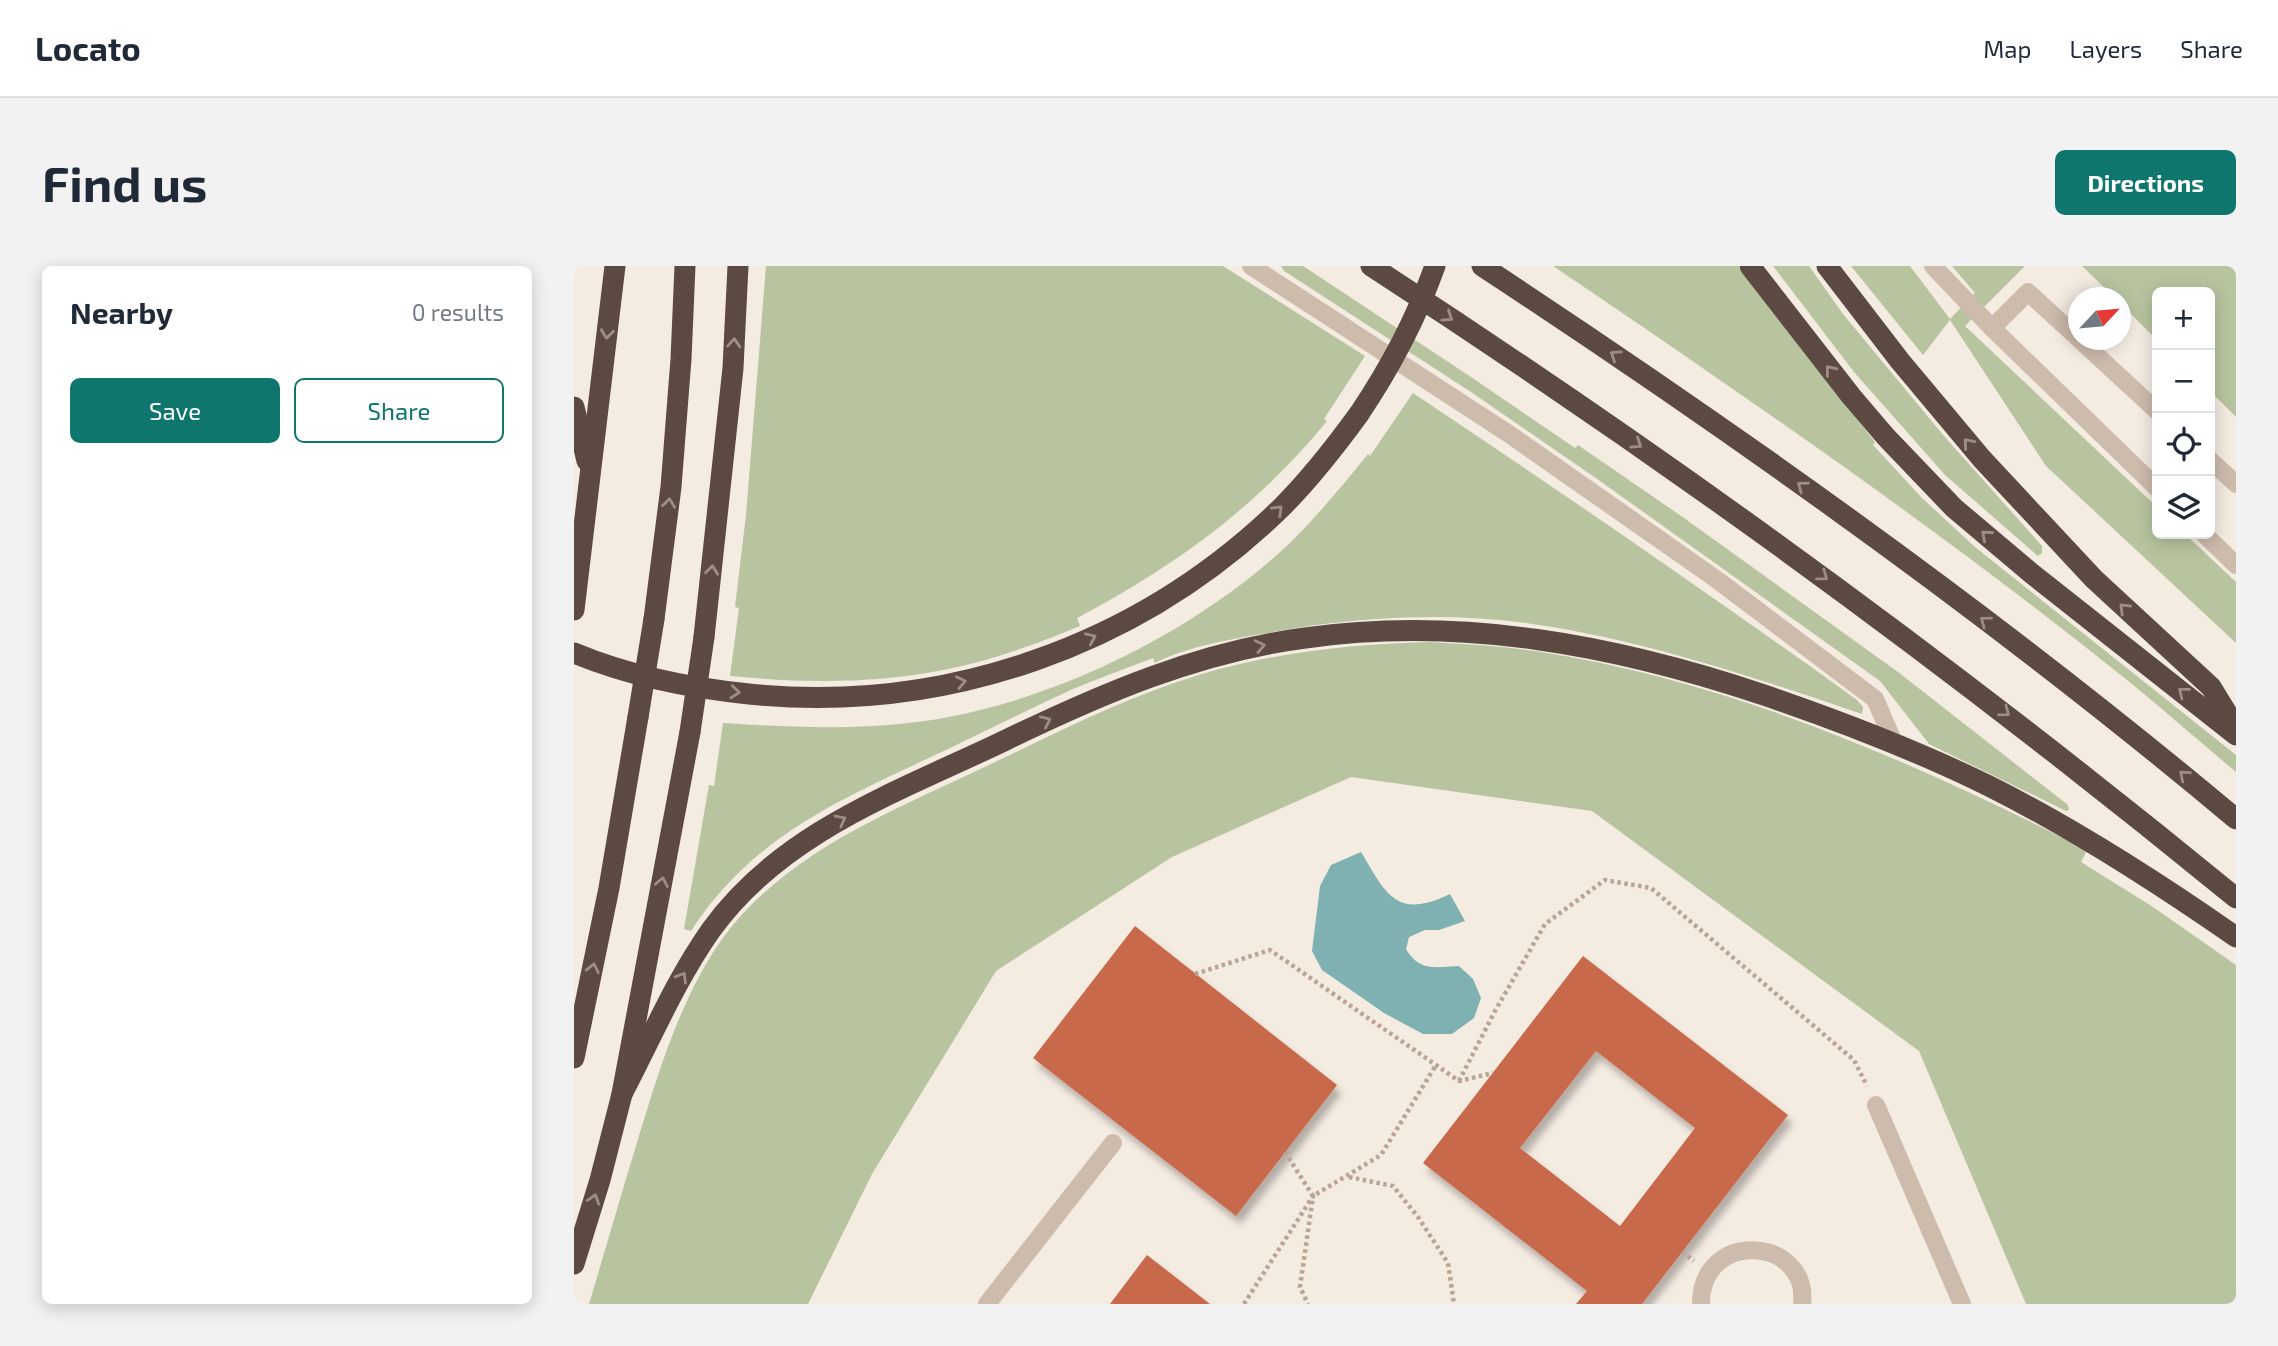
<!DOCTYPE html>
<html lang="en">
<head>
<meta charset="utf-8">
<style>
	body { margin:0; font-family:"Exo 2",sans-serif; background:#f2f2f3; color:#1f2937 }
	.controls { position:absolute; right:21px; top:21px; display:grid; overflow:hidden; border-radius:10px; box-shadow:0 4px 18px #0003 }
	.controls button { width:63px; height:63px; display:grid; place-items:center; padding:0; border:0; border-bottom:2px solid #e0e1e3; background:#fff; color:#1f2937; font:35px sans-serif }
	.compass { position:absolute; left:1494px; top:21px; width:63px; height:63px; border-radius:50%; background:#fff; box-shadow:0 4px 18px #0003; rotate:64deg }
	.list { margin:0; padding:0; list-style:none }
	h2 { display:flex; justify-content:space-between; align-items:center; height:91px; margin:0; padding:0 28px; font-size:30px }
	h2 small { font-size:23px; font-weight:400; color:#747a83 }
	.actions { display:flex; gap:14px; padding:21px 28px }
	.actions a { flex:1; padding:16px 0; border:2px solid #0f766e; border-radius:10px; text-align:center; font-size:24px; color:#0f766e }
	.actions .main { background:#0f766e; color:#fff }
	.icon { flex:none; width:38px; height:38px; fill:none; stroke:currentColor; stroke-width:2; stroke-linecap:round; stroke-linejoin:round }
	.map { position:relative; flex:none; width:1662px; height:1038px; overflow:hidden; border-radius:10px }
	header { display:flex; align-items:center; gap:42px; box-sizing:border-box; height:98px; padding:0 35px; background:#fff; border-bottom:2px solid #e0e1e3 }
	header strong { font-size:33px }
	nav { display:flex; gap:38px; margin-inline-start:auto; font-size:24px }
	.intro { display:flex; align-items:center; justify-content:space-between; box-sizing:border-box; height:168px; padding:0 42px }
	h1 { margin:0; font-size:49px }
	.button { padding:18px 32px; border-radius:10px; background:#0f766e; color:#fff; font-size:24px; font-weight:700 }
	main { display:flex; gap:42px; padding:0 42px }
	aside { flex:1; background:#fff; border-radius:10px; box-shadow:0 4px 18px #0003 }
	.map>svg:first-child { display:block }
	.green { fill:#b8c4a0 }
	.water { fill:#7fb0b2 }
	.building { fill:#c8694b; fill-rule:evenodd; filter:url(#shadow) }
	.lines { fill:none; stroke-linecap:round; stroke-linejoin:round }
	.path { stroke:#b9a596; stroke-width:4.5; stroke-dasharray:3.5 3.5; stroke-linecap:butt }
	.service { stroke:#cdbbac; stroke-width:18 }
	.motorway { stroke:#5c4a42; stroke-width:21 }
	.motorway-bridge { stroke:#5c4a42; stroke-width:21 }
	.oneway { stroke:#9c8e87 }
</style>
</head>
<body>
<header>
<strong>Locato</strong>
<nav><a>Map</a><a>Layers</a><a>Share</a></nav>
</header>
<div class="intro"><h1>Find us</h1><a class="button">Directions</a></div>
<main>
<aside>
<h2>Nearby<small>0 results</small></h2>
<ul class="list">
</ul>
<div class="actions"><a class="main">Save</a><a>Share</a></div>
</aside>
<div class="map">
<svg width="1662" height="1038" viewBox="0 0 1662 1038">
	<defs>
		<filter id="shadow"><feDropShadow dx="4.5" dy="8" stdDeviation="3.5" flood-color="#0004"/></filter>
	</defs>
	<rect width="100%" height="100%" fill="#f4ebe1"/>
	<g class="green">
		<path d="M192 0H649L791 90 750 153 753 155C682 242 601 300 503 352L506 360C462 378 417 395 369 404 299 418 227 417 156 410L165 342 161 341 172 249Z"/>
		<path d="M707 0H729L894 109 1001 182 1004 179 1110 252 1324 406 1494 539 1495 544 1492 545 1355 478 1306 415 1026 215 897 126 710 5Z"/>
		<path d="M979 0H1164L1301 176 1299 179 1348 232 1401 281 1662 489V506C1626 476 1590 444 1553 414 1369 266 1174 132 979 0Z"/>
		<path d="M1199 0H1235L1269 48 1370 170 1468 280V287L1464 290 1371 209 1280 106Z"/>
		<path d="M1277 0H1336L1376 53 1401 27 1378 0H1451L1391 60 1583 241V268H1611L1662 316V377L1472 200 1376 54 1349 89Z"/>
		<path d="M1508 0H1662V151L1636 125V26H1583V74L1547 38 1546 32 1540 31Z"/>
		<path d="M839 127C989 227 1137 329 1283 434L1289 441 1288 448C1179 411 1067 373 952 357 868 346 782 351 699 366 663 372 613 380 581 397L579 392C553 402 525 412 499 423 457 442 416 463 374 483 273 531 180 567 117 665L110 663 135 519 140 520 149 457C211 461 273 464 334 457 467 443 621 368 717 276 745 248 769 219 794 188L796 190Z"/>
		<path d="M855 376C891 378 926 380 961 385 1157 415 1338 495 1513 584L1507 596 1579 641 1662 699V1038H1452L1345 785 1018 545 777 511 598 591 422 705 298 908 234 1038H15C31 985 46 932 62 880 82 814 102 746 138 688 201 589 315 547 417 498 486 465 554 430 628 408 702 386 779 378 855 376Z"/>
	</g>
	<path class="water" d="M787 586C812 628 822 654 876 628L891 655 865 664H851L835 671 832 683C846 706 861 701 885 700L899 713 907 732 900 752 878 768H849L810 747 748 704 738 685 746 620 757 599Z"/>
	<g class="building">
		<path d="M561 660 763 819 662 950 459 792Z"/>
		<path d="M1009 690 1214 849 1068 1038H1002L1013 1025 849 897ZM1022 785 1121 862 1046 960 946 882Z"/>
		<path d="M573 989 636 1038H536Z"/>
	</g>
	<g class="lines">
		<g class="path">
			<path d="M621 708 696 684 885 815 919 807"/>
			<path d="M885 815 921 745 971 658 1031 614 1077 622 1280 794 1293 820"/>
			<path d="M711 886 739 930 807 889 862 799"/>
			<path d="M775 911 819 920 844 951 874 997 880 1038"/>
			<path d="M1108 986 1120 995"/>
			<path d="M670 1038 739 930 726 1021 734 1038"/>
		</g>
		<g class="service">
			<path d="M677 0 935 168 1142 313 1301 433 1320 477"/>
			<path d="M1359 0 1418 62 1583 222"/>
			<path d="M1418 62 1454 26 1504 72"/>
			<path d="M1506 74 1583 145"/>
			<path d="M1636 194 1662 218"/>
			<path d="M1630 268 1662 299"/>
			<path d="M1302 839 1388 1038"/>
			<path d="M413 1038 539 877"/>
			<path d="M1127 1038C1127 962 1236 971 1228 1038"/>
		</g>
		<g class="motorway">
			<path d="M797 0C1098 195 1385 405 1662 632"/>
			<path d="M908 0C1168 171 1424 353 1662 553"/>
			<path d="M1176 0 1277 130 1312 171 1380 242 1457 307 1662 469"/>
			<path d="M1253 0 1326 95 1408 193 1520 313 1637 421 1662 462"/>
			<path d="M0 141 13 195"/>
			<path d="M0 344 41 0"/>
			<path d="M80 353 97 221 107 93 111 0"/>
			<path d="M130 371 159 102 164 0"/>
			<path d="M0 387C55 410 115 422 175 428 371 448 565 380 707 242 736 213 761 181 785 148"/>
			<path d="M0 792 35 622 64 451"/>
			<path d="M48 828C77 773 101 715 137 664 208 565 326 525 432 474 527 428 624 386 731 372 887 350 1041 379 1190 429 1266 455 1342 484 1415 520 1501 563 1583 616 1662 671"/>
			<path d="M0 998 26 914 48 828 116 466"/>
		</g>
		<g class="motorway-bridge">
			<path d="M785 148C816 102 842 53 861 0"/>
			<path d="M64 451 80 353"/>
			<path d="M116 466 130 371"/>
		</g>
	</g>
	<defs><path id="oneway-chevron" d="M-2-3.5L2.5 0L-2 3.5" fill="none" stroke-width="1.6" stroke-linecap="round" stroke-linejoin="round" transform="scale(1.75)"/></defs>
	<g class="oneway">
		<use href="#oneway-chevron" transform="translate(874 51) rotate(34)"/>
		<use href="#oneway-chevron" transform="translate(33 68) rotate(97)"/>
		<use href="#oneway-chevron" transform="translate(160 77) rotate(-87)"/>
		<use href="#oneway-chevron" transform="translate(1041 89) rotate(-146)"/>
		<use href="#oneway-chevron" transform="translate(1256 104) rotate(-129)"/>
		<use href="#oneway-chevron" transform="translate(1394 177) rotate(-131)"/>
		<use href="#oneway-chevron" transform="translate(1063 178) rotate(34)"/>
		<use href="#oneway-chevron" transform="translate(1228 220) rotate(-144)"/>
		<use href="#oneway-chevron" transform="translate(95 237) rotate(-83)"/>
		<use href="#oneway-chevron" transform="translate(704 244) rotate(-44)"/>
		<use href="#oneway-chevron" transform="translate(1412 269) rotate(-139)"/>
		<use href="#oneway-chevron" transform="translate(138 304) rotate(-83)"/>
		<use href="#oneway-chevron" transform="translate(1249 310) rotate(36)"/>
		<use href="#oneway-chevron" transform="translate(1550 342) rotate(-136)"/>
		<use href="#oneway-chevron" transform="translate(1411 355) rotate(-143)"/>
		<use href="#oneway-chevron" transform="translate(517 372) rotate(-24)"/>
		<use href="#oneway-chevron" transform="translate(686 380) rotate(-12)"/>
		<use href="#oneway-chevron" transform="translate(387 416) rotate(-12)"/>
		<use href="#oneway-chevron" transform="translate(161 426) rotate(6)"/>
		<use href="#oneway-chevron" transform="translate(1609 426) rotate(-142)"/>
		<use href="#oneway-chevron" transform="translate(1431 446) rotate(37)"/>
		<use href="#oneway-chevron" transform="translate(472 455) rotate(-25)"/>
		<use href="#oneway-chevron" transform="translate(1610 509) rotate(-140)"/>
		<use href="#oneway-chevron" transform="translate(267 554) rotate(-28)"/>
		<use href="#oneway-chevron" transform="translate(88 616) rotate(-79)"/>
		<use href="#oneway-chevron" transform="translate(19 702) rotate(-78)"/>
		<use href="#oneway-chevron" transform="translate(108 711) rotate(-59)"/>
		<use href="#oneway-chevron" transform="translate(20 933) rotate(-73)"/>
	</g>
</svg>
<div class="controls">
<button>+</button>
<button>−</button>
<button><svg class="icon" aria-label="locate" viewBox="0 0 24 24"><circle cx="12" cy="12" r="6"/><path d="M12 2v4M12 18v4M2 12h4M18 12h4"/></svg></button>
<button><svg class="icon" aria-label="layers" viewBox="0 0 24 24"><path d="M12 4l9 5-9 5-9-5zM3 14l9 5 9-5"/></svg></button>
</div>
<svg class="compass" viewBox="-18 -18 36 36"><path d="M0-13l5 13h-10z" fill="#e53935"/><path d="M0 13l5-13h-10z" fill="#747a83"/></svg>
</div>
</main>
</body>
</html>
